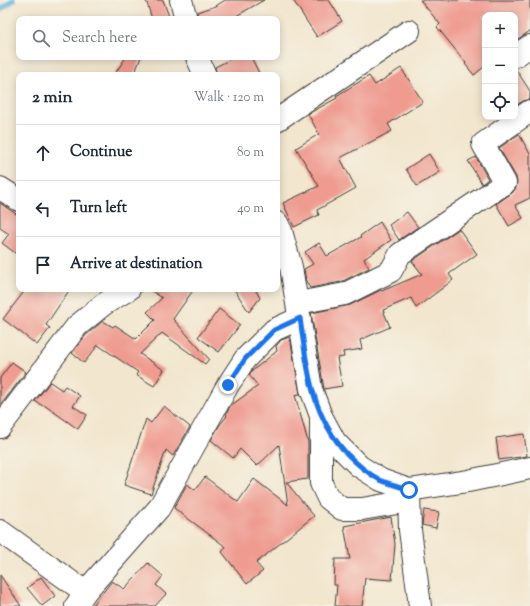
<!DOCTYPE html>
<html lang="en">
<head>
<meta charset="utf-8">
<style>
	body { margin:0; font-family:"Sorts Mill Goudy",serif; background:#f6f6f7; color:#1f2937 }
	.controls { position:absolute; right:12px; top:12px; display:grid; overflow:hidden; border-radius:8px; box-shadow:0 2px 10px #0003 }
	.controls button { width:36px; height:36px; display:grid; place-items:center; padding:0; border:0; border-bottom:1px solid #e0e1e3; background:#fff; color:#1f2937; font:20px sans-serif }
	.stop { position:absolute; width:12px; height:12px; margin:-9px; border:3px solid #1a73e8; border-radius:50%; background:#fff }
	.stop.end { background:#1a73e8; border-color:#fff; box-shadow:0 1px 4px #0008 }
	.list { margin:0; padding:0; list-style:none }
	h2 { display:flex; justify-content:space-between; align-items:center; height:52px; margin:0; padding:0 16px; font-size:17px }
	h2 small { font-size:13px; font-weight:400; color:#747a83 }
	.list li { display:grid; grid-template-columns:26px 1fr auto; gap:12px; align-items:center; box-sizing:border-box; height:56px; padding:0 16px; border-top:1px solid #e0e1e3 }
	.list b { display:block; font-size:15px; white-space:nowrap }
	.list em { font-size:13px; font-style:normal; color:#747a83 }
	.icon { flex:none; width:22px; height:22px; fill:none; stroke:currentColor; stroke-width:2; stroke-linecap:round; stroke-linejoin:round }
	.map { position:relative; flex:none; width:530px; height:606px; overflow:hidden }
	.search { position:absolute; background:#fff; box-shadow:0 2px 10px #0003; left:16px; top:16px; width:264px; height:44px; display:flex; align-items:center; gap:10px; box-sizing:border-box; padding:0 14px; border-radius:8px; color:#747a83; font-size:15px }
	.panel { position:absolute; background:#fff; box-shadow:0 2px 10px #0003; left:16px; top:72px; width:264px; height:220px; border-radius:8px }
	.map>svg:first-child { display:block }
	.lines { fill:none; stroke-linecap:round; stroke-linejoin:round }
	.stream { stroke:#64b6df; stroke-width:5.5 }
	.building { fill:#ef9b90 }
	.minor-casing { stroke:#3c3a37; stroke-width:24 }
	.minor { stroke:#fff; stroke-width:22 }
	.route { stroke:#1a73e8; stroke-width:5 }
</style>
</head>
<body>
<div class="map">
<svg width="530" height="606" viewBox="0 0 530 606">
	<rect width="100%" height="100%" fill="#f7f3e8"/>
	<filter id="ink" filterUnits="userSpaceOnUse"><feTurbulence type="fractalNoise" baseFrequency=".025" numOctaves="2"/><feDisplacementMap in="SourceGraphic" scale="8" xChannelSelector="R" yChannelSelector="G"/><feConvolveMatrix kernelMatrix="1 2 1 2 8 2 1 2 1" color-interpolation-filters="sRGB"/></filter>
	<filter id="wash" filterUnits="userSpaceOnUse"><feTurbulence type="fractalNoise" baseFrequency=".012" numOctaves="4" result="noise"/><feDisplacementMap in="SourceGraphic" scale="16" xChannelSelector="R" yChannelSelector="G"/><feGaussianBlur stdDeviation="0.9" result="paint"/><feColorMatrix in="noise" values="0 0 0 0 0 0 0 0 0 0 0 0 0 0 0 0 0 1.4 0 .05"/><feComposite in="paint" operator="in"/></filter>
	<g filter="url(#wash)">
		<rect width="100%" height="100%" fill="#f2e6ce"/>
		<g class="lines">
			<path class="stream" d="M0 10 13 0"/>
		</g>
		<g id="blocks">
			<g class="building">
				<path d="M146 0H163L170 19H152Z"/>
				<path d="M225 0H264L231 19H198L197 12 216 6Z"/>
				<path d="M293 0H329L342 21 317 37Z"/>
				<path d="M420 0H530V31L515 41V15H485V66L474 75 465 64 466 63 437 27 440 24Z"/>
				<path d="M126 57H141L134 75H114Z"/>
				<path d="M235 57H251L260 75H217L215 67Z"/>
				<path d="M401 68 423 102 388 124 392 131 340 158 356 188 317 210 319 215 294 227 283 203 319 186 296 148 319 134 308 114 337 98 336 96 369 76 375 85Z"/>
				<path d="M515 68 530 91V99L523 101 515 106Z"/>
				<path d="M519 134 530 154V198L515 205 523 218 509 226 496 204 512 193 516 188 517 182 516 177 499 148Z"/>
				<path d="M429 154 440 172 417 186 406 169Z"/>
				<path d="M476 157 488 179 482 184 468 161Z"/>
				<path d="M0 203 19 216V256L2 243 9 234 0 228Z"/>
				<path d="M407 212 418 227 399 240 389 225Z"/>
				<path d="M380 222 391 240 364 259 369 268 341 282 310 288 306 281 304 269 313 264 305 252 319 243 327 256 361 237 360 236Z"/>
				<path d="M459 229 477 254 449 274 453 280 416 308 411 298 383 310 390 327 360 340 362 349 343 352 344 357 337 358 342 386 324 389 311 313 350 305 381 290 382 291 422 274 412 261Z"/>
				<path d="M26 289H70L46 325 50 328 37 345 3 319Z"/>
				<path d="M149 289H194L173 319 209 359 205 364 162 333 140 354 164 370 154 386 136 375 138 372 98 345 84 363 72 353 86 335 103 321 113 327 115 325 136 339 155 320 147 312 162 298Z"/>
				<path d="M234 289H255L260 298 249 312Z"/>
				<path d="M219 309 240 325 219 352 198 337Z"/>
				<path d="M290 337 300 394 295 395 308 442V479L286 482 314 516 256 563 263 571 247 584 222 552 226 547 174 508 187 484 195 490 205 477 238 502 254 479 288 505 279 445 257 466 240 449 233 458 211 440 219 426 227 416 226 415 230 406 258 386 249 375 252 371 277 351 276 346 281 340Z"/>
				<path d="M12 362 26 372 0 406V378Z"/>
				<path d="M50 382 62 390 65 386 80 396 73 406 87 415 78 429 44 405 43 406 35 401Z"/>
				<path d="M164 406 190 427 173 456 166 450 151 494 124 485 146 419 151 423Z"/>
				<path d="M524 434 527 456 499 460 496 438Z"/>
				<path d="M424 510 439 512 436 528 422 525Z"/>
				<path d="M391 517 395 544 392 580 365 578 362 606H335L337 585H334L335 559H350L344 526Z"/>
				<path d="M148 563 163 576 156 585 166 594 155 606H92L112 581 124 589Z"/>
				<path d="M0 575 21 606H0Z"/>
				<path d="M41 577 55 596 42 606 27 588Z"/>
			</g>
		</g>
	</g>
	<g filter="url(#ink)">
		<use href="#blocks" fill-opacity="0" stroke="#3c3a37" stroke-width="1"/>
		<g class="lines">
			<defs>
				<g id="minor">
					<path d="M181 0 186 19"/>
					<path d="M515 56 530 46"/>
					<path d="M197 57 205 75"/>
					<path d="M277 120 409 31"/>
					<path d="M0 188 19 200"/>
					<path d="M277 223 281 231 291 267 311 389 321 416 335 442 359 466 381 480 409 490 468 481 530 468"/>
					<path d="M298 303 345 294 391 271 400 254 505 183 483 144 530 111"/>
					<path d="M321 418V483L328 498 342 509H362L409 501"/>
					<path d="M0 427 77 326 104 304 129 289"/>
					<path d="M409 490 410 530 420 606"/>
					<path d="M0 531 85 592"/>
					<path d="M76 606 85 592 159 508 228 385 245 359 274 330 300 318"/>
				</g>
			</defs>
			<use href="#minor" class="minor-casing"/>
			<use href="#minor" class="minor"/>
		</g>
	</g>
	<g class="lines" filter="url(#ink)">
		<path class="route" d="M228 385 245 359 274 330 300 318C307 368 311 415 347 454 357 464 367 473 380 480 389 484 400 486 409 490"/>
	</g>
</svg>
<div class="controls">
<button>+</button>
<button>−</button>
<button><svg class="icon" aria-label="locate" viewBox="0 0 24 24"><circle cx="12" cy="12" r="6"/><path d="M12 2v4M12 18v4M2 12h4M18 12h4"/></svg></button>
</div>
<div class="stop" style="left:409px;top:490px"></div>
<div class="stop end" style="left:228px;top:385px"></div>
<div class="search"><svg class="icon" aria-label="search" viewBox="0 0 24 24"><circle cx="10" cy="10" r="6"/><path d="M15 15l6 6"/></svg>Search here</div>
<section class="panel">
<h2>2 min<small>Walk · 120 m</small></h2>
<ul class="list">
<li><svg class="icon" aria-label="ahead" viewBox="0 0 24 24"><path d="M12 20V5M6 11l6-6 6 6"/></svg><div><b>Continue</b></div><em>80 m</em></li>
<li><svg class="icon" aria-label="left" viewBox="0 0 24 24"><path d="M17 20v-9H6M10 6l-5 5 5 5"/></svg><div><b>Turn left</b></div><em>40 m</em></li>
<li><svg class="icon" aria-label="arrive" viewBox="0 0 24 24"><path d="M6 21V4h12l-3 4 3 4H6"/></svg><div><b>Arrive at destination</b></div></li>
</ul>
</section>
</div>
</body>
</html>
